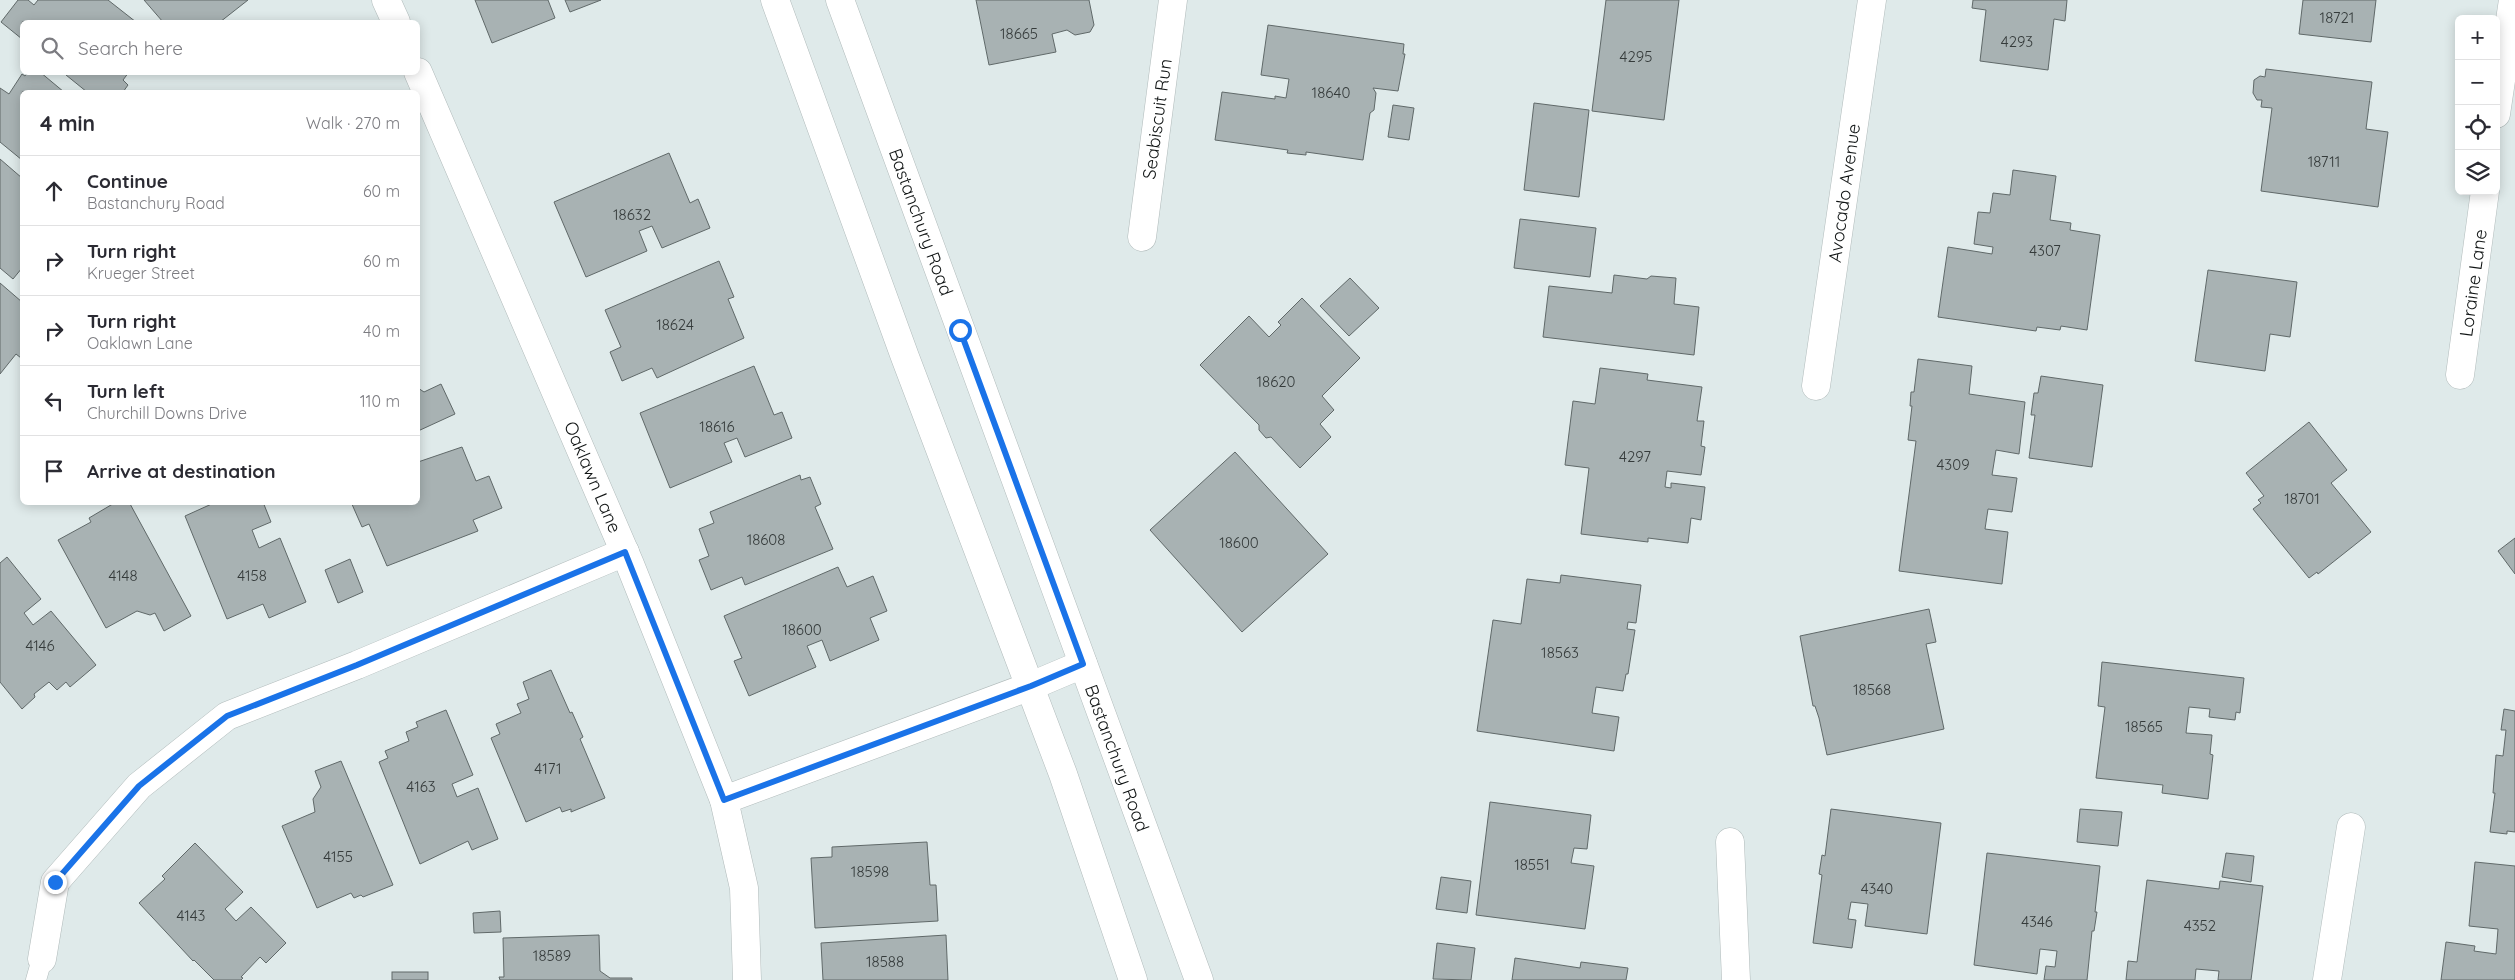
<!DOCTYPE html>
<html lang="en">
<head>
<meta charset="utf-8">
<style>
	body { margin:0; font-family:Quicksand,sans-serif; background:#f7f7f7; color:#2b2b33 }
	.controls { position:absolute; right:15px; top:15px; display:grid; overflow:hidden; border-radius:8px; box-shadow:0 2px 12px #0003 }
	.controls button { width:45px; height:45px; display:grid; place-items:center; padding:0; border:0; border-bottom:1px solid #e1e1e2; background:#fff; color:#2b2b33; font:25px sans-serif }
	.stop { position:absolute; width:15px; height:15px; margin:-11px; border:4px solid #1a73e8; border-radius:50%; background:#fff }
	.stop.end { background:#1a73e8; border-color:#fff; box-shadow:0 1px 5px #0008 }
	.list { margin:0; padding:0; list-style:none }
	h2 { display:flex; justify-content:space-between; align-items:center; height:65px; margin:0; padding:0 20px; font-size:21px }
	h2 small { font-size:16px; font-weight:400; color:#7c7c81 }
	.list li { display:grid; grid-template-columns:32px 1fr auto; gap:15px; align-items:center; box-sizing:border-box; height:70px; padding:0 20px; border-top:1px solid #e1e1e2 }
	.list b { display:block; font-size:19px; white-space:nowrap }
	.list p { margin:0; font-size:16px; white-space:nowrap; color:#7c7c81 }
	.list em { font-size:16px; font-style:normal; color:#7c7c81 }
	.icon { flex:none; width:28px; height:28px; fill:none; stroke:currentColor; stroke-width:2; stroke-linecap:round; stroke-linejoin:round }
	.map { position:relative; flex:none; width:2515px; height:980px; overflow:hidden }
	.search { position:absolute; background:#fff; box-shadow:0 2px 12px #0003; left:20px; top:20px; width:400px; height:55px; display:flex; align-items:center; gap:12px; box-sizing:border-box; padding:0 18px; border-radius:8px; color:#7c7c81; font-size:19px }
	.panel { position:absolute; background:#fff; box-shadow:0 2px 12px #0003; left:20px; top:90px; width:400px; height:415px; border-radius:8px }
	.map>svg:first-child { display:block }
	.building { fill:#a8b2b3; stroke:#606969 }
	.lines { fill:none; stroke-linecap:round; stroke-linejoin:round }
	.service-casing { stroke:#b1bbbb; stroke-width:21 }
	.minor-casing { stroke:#b1bbbb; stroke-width:29 }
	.secondary-casing { stroke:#b1bbbb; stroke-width:29 }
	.service { stroke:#fff; stroke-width:20 }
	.minor { stroke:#fff; stroke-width:28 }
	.secondary { stroke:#fff; stroke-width:28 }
	.route { stroke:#1a73e8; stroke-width:6 }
	.labels { text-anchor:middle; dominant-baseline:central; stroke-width:4; stroke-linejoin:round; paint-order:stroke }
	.number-label { font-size:15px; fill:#353b3b }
	.street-label { font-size:18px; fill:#0f1313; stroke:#fff }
</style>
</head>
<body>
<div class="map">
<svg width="2515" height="980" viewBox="0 0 2515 980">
	<rect width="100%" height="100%" fill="#dfeaea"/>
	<g class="building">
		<path d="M18 0H28L34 5 38 0H108L136 22H22V39L1 22Z"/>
		<path d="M144 0H248L220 22H163Z"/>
		<path d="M475 0H548L555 18 492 43Z"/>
		<path d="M565 0H601L570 12Z"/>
		<path d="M976 0H1089L1094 25 1090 32 1075 35 1067 30 1052 34 1056 52 989 65Z"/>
		<path d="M1606 0H1679L1664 120 1592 111Z"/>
		<path d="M1973 0H2067L2065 21 2054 19 2048 70 1980 61 1986 10 1972 8Z"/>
		<path d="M2303 0H2376L2371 42 2299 34Z"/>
		<path d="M1268 25 1404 44 1403 54H1405L1398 91 1373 88 1376 93 1374 110 1370 113 1363 160 1306 152V155L1287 153 1288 150 1215 140 1222 92 1275 99V96L1286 98 1289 79 1261 75Z"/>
		<path d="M2266 69 2372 82 2366 129 2388 132 2378 207 2261 191 2272 108 2261 107 2262 100H2257L2253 93 2254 80 2260 76 2265 77Z"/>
		<path d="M28 72H40L64 92H22V160L0 142V88L9 94 22 74 25 76Z"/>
		<path d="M69 72H129L123 80 128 85 123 92H87L66 75Z"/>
		<path d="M1534 103 1589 110 1579 197 1524 190Z"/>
		<path d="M1393 105 1414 108 1409 140 1388 137Z"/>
		<path d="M669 153 690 203 698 199 710 228 662 248 652 226 639 231 647 251 586 277 554 202Z"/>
		<path d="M0 159 22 178V268L13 279 0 268Z"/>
		<path d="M2013 170 2056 176 2050 220 2071 223 2070 230 2100 235 2087 330 2061 326 2060 330 2037 327 2036 331 1938 317 1948 247 1992 254 1993 247 1974 244 1978 212 1990 213 1993 193 2010 195Z"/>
		<path d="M1520 219 1596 228 1590 277 1514 268Z"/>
		<path d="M719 261 734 297 728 299 744 338 657 378 652 368 622 381 610 352 621 347 605 310Z"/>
		<path d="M2208 270 2297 282 2290 337 2270 334 2265 371 2195 361Z"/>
		<path d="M1614 275 1647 279 1651 276 1676 278 1674 304 1699 307 1694 355 1543 337 1549 286 1612 293Z"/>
		<path d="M1350 278 1379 308 1349 336 1320 306Z"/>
		<path d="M0 283 22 302V357L21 358 16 354 0 374Z"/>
		<path d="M1302 298 1360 358 1322 396 1334 410 1320 424 1331 437 1300 468 1271 437 1266 438 1259 430V425L1200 365 1249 316 1269 337 1281 325 1278 322Z"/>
		<path d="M1918 359 1972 366 1969 394 2025 402 2019 454 1996 450 1992 475 2017 478 2012 512 1988 509 1985 529 2008 532 2002 584 1899 571 1916 441 1908 440 1912 406H1910L1911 392H1914Z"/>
		<path d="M754 366 774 415 782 412 792 438 745 457 737 438 724 443 732 462 670 488 640 413Z"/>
		<path d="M1600 368 1648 374 1647 380 1702 387 1697 421H1704L1701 446 1705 447 1701 475 1667 471 1665 487 1671 488V483L1705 487 1701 520 1691 518 1688 543 1648 538V542L1581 534 1589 468 1565 465 1573 401 1595 404Z"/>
		<path d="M2041 376 2103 385 2092 467 2029 458 2035 415H2031L2034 393H2038Z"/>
		<path d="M441 384 455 414 418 431V388L424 392Z"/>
		<path d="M2309 422 2347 470 2331 483 2371 532 2318 574 2317 572 2309 578 2253 509 2261 503 2258 500 2264 496 2246 473Z"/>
		<path d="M462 447 476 481 489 476 502 508 473 520 478 531 387 566 369 524 362 527 351 502H418V462Z"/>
		<path d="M1235 452 1328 554 1242 632 1150 530Z"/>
		<path d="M800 475 801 480 810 477 821 504 815 507 833 549 745 585 742 577 711 590 699 560 709 556 699 529 714 523 710 512Z"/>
		<path d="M116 502H129L191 616 164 631 155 613 150 615 137 611 106 628 58 540 91 522 89 518Z"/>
		<path d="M216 502H263L271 522 252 530 259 548 280 538 306 602 269 618 263 604 227 619 185 516Z"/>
		<path d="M2515 538V574L2498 551Z"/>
		<path d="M7 557 41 599 24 613 33 625 51 611 96 665 70 687 66 682 57 690 49 682 34 694 35 697 22 709 0 682V563Z"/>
		<path d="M350 559 363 592 338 603 325 570Z"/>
		<path d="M838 567 847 587 873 576 887 611 870 618 879 640 830 661 822 640 807 646 816 667 749 696 734 661 742 658 724 616Z"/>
		<path d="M1561 575 1641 585 1636 623 1628 622 1627 629 1635 630 1628 674H1626L1623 691 1596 687 1592 713 1619 717 1614 751 1477 731 1493 620 1521 624 1527 579 1560 583Z"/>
		<path d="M1929 609 1936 642 1926 644 1944 729 1827 755 1819 718 1815 706H1813L1800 636Z"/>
		<path d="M2102 662 2244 678 2240 713 2236 712 2235 720 2209 717 2210 709 2189 707 2186 733 2212 735 2210 754 2213 755 2208 799 2162 793 2163 785 2096 778 2105 707 2098 706Z"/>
		<path d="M551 670 570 713 572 712 583 737 580 739 605 798 571 812V809L562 812 560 807 526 822 491 738 500 734 496 724 521 713 517 704 529 699 523 682Z"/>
		<path d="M2504 709 2515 711V832L2507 831V834L2490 832 2495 793H2493L2496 755 2503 756 2506 730H2501Z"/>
		<path d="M446 710 473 775 452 784 457 797 478 788 498 839 472 850 468 841 420 864 379 762 388 758 385 751 409 741 406 732 418 727 416 722Z"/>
		<path d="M341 761 393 885 363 897 361 895 354 898 351 893 317 908 282 826 315 812 313 799 321 787 315 771Z"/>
		<path d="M1490 802 1591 815 1587 849 1574 848 1571 863 1594 866 1585 929 1476 915Z"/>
		<path d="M1831 809 1941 823 1927 934 1865 926 1868 904 1851 902 1848 919 1856 920 1852 948 1813 943 1822 875 1819 874 1822 855 1825 856Z"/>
		<path d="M2080 809 2122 812 2118 846 2077 842Z"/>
		<path d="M927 842 930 885H936L938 921 815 928 811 858 832 857V847Z"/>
		<path d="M195 843 243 892 225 909 236 921 251 907 286 943 266 963 260 957 241 977 243 978 241 980H214L194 960 193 961 139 903 165 879 162 876Z"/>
		<path d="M1987 853 2100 866 2095 912H2097L2094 931H2092L2087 980H2044L2046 966 2055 967 2057 951 2040 949 2037 974 1974 965Z"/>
		<path d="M2226 853 2254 856 2251 882 2222 877Z"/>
		<path d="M2475 862 2515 866V980H2441L2446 942 2475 946 2474 951 2496 954 2498 929 2469 926Z"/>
		<path d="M1441 877 1471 881 1467 913 1436 909Z"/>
		<path d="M2147 880 2219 889 2220 881 2263 886 2251 980H2218L2219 971 2196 969 2195 980H2126L2128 961 2137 962Z"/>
		<path d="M500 911 501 932 474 933 473 913Z"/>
		<path d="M599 935 600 971 610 978H632V980H500L499 977H504L503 938Z"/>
		<path d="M946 935 948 980H823L821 943Z"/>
		<path d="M1437 943 1475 948 1471 980 1433 979Z"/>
		<path d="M1515 958 1580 968 1581 962 1628 968 1626 980H1512Z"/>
		<rect x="392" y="972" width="36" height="8"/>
	</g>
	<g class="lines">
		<defs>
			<path id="service" d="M36 980 42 959"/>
			<g id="minor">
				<path d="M386 0 396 22"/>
				<path d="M418 72 629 562 724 800 744 888 747 980"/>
				<path d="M2496 114 2513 0"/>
				<path d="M1142 237 1173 0"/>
				<path d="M2460 375 2485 191"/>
				<path d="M1816 386 1872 0"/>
				<path d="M724 800 1031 686 1083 664"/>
				<path d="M1730 842 1736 980"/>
				<path d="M42 959 55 882 139 786 227 716 357 665 625 552"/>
				<path d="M2327 980 2351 827"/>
			</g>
			<g id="secondary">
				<path d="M775 0 905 357 1063 774 1133 980"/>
				<path d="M840 0 1199 980"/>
			</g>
		</defs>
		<use href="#service" class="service-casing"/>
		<use href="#minor" class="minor-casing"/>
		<use href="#secondary" class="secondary-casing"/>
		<use href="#service" class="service"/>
		<use href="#minor" class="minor"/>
		<use href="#secondary" class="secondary"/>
	</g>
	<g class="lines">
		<path class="route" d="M55 882 139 786 227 716 357 665 625 552 724 800 1031 686 1083 664 960 330"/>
	</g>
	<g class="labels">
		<g class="number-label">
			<text x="2337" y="17">18721</text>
			<text x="1019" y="33">18665</text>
			<text x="2017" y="41">4293</text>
			<text x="1636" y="56">4295</text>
			<text x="1331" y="92">18640</text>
			<text x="2324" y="161">18711</text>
			<text x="632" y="214">18632</text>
			<text x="2045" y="250">4307</text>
			<text x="675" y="324">18624</text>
			<text x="1276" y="381">18620</text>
			<text x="717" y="426">18616</text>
			<text x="1635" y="456">4297</text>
			<text x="1953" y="464">4309</text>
			<text x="2302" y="498">18701</text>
			<text x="766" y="539">18608</text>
			<text x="1239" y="542">18600</text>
			<text x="123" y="575">4148</text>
			<text x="252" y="575">4158</text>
			<text x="802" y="629">18600</text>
			<text x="40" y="645">4146</text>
			<text x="1560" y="652">18563</text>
			<text x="1872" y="689">18568</text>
			<text x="2144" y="726">18565</text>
			<text x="548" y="768">4171</text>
			<text x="421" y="786">4163</text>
			<text x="338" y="856">4155</text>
			<text x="1532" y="864">18551</text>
			<text x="870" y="871">18598</text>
			<text x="1877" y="888">4340</text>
			<text x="191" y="915">4143</text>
			<text x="2037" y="921">4346</text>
			<text x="2200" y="925">4352</text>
			<text x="552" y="955">18589</text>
			<text x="885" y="961">18588</text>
		</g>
		<g class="street-label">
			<text transform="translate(1157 119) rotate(-82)">Seabiscuit Run</text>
			<text transform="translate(1844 193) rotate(-82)">Avocado Avenue</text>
			<text transform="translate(921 222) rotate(70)">Bastanchury Road</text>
			<text transform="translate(2473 283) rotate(-82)">Loraine Lane</text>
			<text transform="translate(593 477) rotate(67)">Oaklawn Lane</text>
			<text transform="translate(1117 758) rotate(70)">Bastanchury Road</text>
		</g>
	</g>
</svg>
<div class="controls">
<button>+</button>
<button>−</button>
<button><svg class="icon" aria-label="locate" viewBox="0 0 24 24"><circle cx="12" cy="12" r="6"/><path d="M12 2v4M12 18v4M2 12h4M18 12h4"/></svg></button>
<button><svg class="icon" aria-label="layers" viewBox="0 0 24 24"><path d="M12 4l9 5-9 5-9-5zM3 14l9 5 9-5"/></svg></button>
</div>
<div class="stop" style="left:960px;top:330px"></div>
<div class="stop end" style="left:55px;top:882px"></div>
<div class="search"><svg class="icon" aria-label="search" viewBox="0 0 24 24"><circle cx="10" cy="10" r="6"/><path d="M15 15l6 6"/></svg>Search here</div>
<section class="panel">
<h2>4 min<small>Walk · 270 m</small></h2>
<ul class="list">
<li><svg class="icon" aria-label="ahead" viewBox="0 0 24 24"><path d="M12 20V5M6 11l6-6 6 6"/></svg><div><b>Continue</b><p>Bastanchury Road</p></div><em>60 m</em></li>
<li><svg class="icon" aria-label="right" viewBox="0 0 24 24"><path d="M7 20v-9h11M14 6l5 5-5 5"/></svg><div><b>Turn right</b><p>Krueger Street</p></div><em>60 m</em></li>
<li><svg class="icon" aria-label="right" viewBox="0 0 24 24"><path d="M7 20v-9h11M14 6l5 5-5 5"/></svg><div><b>Turn right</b><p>Oaklawn Lane</p></div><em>40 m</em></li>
<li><svg class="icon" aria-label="left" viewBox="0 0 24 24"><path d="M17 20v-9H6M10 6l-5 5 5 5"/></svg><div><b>Turn left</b><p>Churchill Downs Drive</p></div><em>110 m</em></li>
<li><svg class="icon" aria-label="arrive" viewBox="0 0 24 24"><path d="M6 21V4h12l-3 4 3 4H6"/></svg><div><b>Arrive at destination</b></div></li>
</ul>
</section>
</div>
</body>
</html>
